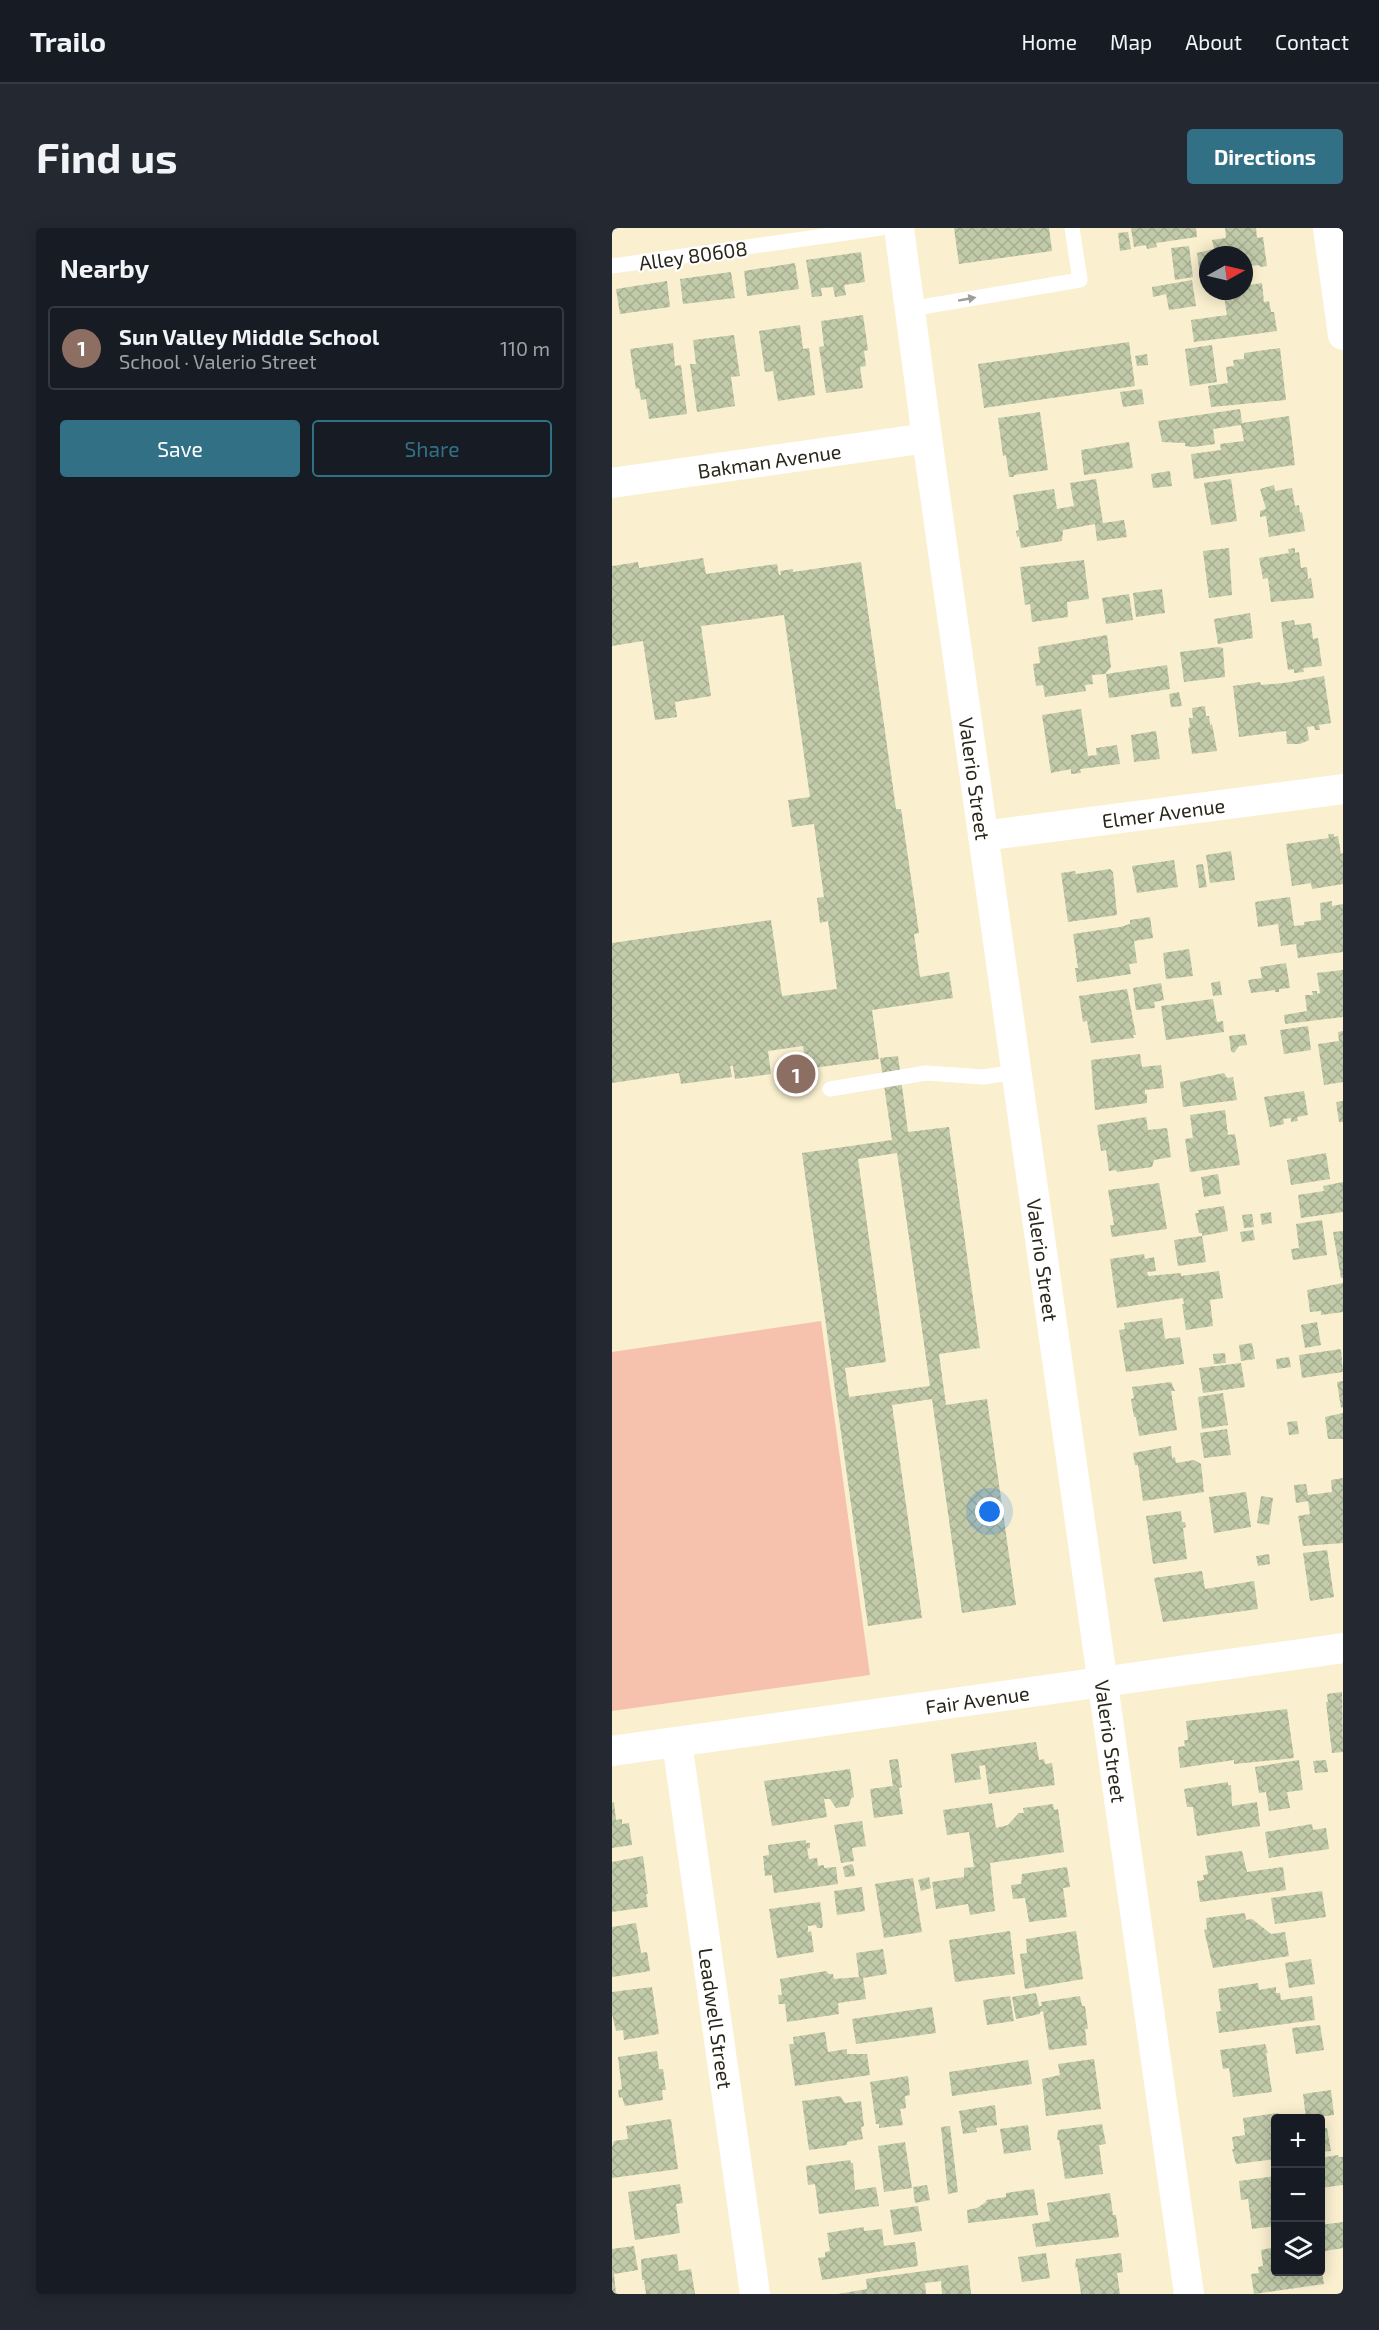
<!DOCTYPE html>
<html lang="en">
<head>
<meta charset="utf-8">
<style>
	body { margin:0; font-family:"Exo 2",sans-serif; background:#242831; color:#f1f3f6 }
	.controls { position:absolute; right:18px; bottom:18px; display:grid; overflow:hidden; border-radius:6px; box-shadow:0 3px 15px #0003 }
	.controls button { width:54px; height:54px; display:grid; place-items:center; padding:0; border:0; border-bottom:2px solid #363941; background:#171b24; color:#f1f3f6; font:30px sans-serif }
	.compass { position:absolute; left:587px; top:18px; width:54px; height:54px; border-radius:50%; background:#171b24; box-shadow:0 3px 15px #0003; rotate:82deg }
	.you { position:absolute; left:378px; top:1284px; width:21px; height:21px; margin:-15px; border:4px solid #fff; border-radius:50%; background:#1a73e8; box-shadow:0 0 0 9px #1a73e833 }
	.badge { display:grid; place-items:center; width:39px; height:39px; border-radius:50%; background:#317085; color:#fff; font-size:20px; font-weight:700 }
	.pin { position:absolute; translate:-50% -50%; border:3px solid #fff; box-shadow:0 2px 6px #0006 }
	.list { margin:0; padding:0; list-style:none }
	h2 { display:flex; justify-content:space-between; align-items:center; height:78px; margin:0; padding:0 24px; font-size:26px }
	h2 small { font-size:20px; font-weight:400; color:#9ea1a6 }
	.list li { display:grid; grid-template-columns:39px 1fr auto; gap:18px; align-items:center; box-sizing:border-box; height:84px; margin:0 12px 12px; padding:0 12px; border:2px solid #363941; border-radius:6px }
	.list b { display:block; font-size:22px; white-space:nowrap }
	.list p { margin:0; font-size:20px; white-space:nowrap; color:#9ea1a6 }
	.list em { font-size:20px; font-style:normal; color:#9ea1a6 }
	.actions { display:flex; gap:12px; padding:18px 24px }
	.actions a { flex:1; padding:14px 0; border:2px solid #317085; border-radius:6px; text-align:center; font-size:21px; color:#317085 }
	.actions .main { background:#317085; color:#fff }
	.icon { flex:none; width:33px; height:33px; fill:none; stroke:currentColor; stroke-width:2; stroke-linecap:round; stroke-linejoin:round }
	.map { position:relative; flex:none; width:731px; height:2066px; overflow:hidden; border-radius:6px }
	header { display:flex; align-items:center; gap:36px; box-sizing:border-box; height:84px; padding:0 30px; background:#171b24; border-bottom:2px solid #363941 }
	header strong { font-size:28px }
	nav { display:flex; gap:33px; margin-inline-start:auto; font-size:21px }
	.intro { display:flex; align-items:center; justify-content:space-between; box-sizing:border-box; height:144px; padding:0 36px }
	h1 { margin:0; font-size:42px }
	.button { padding:15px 27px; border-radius:6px; background:#317085; color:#fff; font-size:21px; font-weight:700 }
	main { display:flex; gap:36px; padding:0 36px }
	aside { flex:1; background:#171b24; border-radius:6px; box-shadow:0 3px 15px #0003 }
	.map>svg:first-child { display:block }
	.pitch { fill:#f6c2ad }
	.building { fill:url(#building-cross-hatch); fill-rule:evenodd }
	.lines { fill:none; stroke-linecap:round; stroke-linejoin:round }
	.service { stroke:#fff; stroke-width:15 }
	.minor { stroke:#fff; stroke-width:30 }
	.oneway { fill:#9f9d98 }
	.labels { text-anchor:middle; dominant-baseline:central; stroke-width:4.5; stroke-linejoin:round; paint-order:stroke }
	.street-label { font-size:20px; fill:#2a261a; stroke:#fefefe }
</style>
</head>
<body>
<header>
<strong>Trailo</strong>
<nav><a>Home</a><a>Map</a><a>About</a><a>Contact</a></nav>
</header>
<div class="intro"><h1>Find us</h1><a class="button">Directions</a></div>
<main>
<aside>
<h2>Nearby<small></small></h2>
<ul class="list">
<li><span class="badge" style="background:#8d6e63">1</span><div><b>Sun Valley Middle School</b><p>School · Valerio Street</p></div><em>110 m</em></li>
</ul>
<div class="actions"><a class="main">Save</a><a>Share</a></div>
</aside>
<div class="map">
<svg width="731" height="2066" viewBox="0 0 731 2066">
	<defs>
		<pattern id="building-cross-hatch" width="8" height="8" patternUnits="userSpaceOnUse" patternTransform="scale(1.5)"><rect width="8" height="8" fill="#c1caa9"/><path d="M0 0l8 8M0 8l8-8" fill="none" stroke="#a6ad91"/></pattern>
	</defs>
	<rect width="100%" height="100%" fill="#faf0cf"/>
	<path class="pitch" d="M209 1093 258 1447 0 1483V1124Z"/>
	<g class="building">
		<path d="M342 0H437L440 23 347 36Z"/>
		<path d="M519 0H584L585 9 544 15 545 19 535 21 534 17 522 19Z"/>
		<path d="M613 0H644L645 10 651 9 655 38 648 39 647 37 632 39V27H596V47L588 48 585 25 602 21 600 12 614 10Z"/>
		<path d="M516 4 519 21 508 23 506 5Z"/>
		<path d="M577 18 581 49 563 52 559 20Z"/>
		<path d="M249 24 253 54 232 57 234 67 223 69 221 59 209 60 210 68 200 69 194 32Z"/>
		<path d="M183 35 187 61 135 68 132 43Z"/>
		<path d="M119 44 123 70 71 76 68 51Z"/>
		<path d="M580 52 584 78 557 82 554 66 541 69 540 59Z"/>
		<path d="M55 53 58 79 8 86 4 61Z"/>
		<path d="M650 55 652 74 657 73 659 84H662L665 103 582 114 579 92 615 87 611 63H632V58Z"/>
		<path d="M251 87 256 122 252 123 254 138 248 139 251 160 214 165 207 119 212 118 209 93Z"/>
		<path d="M188 97 191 121 197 120 203 167 166 173 161 143 153 144 147 103Z"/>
		<path d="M122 107 128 148 119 149 123 178 85 184 78 136H84L81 112Z"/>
		<path d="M517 114 523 158 372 180 366 136Z"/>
		<path d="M61 115 63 138 69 137 75 186 37 191 34 171 29 172 27 160 24 161 18 121Z"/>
		<path d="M600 117 605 154 578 158 573 121Z"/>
		<path d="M668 120 674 172 599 179 596 158 616 155 614 139 622 138 621 132 632 131V125Z"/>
		<path d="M535 126 536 137 525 138 523 128Z"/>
		<path d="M530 161 532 176 511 179 508 164Z"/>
		<path d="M628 181 630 195 677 188 683 237 582 251 579 226 609 222 608 216 632 213 629 197 601 201 603 216 581 219 573 218V215L550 214 546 193Z"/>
		<path d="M428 184 436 242 402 247V249H397L394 227 391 228 386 190Z"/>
		<path d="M517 214 521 240 472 247 469 222Z"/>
		<path d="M558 243 560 258 541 260 539 246Z"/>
		<path d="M484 251 491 295 512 292 515 309 485 313 483 296 451 302 450 313 409 320 407 308 405 309 404 303 407 302 401 267 442 261 445 281 462 278 458 255Z"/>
		<path d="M619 251 625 293 599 297 592 255Z"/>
		<path d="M662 257 663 263 680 260 683 278 687 277 688 285 690 284 693 303 657 309 654 288 648 289V283L654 281 648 261Z"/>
		<path d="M617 320 620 367 597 370 591 323Z"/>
		<path d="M683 320V325L687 324 689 340 695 339 696 351 699 350 702 370 659 374 656 350 651 351 647 330 677 325 676 321Z"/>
		<path d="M91 330 94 346 165 336 167 347H169L168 343 181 341V344L249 334 284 581H289L307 705 302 706 308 749 337 744 341 770 260 782 267 831 194 841 191 818 156 823 159 846 123 851 121 838H118L120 849 69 856 67 845 0 855V715L159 692 170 768 225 761 216 693 208 695 205 670 212 669 202 596 180 599 176 572 198 569 172 387 89 398 99 468 63 474 65 489 43 492 31 413 0 418V338L26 334 27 340Z"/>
		<path d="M472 332 477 371 455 374 456 389 420 394 418 376 413 377 408 339Z"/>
		<path d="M550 361 553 385 524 389 521 365Z"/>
		<path d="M517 366 521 392 494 396 490 370Z"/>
		<path d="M638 385 641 410 606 416 602 391Z"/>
		<path d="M682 392 683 397 699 395 701 411 706 410 710 438 691 440 692 444 682 445V441L676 442 669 394Z"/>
		<path d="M495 407 499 439 493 446 480 447 481 456 473 457 474 463 433 469 431 457 424 458 421 436 428 435 426 419Z"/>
		<path d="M606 419 611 420 613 449 572 454 568 424Z"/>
		<path d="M555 437 558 461 497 470 494 446Z"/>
		<path d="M712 448 719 495 707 497 708 502H703L702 498 695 499 697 512 688 516H675L674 503 627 509 621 458 648 454 649 457 672 455Z"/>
		<path d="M567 464 570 478 559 479 557 466Z"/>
		<path d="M593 478 594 488H597L598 497 600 496 605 523 580 526 576 500 578 499 577 490H581L580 480Z"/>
		<path d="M469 481 476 528 485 527 484 520 505 517 508 536 468 541 469 545 459 546V541L439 545 430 487Z"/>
		<path d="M544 503 548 531 522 534 519 507Z"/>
		<path d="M716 606H722V609L726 608 729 626 731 625V656L700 661 699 655 680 658 674 616 717 610Z"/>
		<path d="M619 623 623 652 598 655 594 627Z"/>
		<path d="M562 632 566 659 525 665 520 638Z"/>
		<path d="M591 636 595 659 587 660 584 637Z"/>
		<path d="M498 641 501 644 505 687 456 694 449 645 463 643 464 646Z"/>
		<path d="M678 669 682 698 692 697V694L709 692 708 675 720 673V678L731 676V724L686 730 684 716 669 718 666 696 646 699 643 674Z"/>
		<path d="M538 689 541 710 522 713 525 735 517 736 519 746 465 754 463 740H466L461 706 508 699 518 696V692Z"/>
		<path d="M577 721 581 748 554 751 551 725Z"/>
		<path d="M674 735 678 760 667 761V764H663V762L639 765 636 752 650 750 648 739Z"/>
		<path d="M731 742V789L673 796 672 787 695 783 693 767H701L700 763H705V766L708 765 705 745Z"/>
		<path d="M608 753 610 767 601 768 599 755Z"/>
		<path d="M549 755 552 772 542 774 543 780 524 782 521 760Z"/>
		<path d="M515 761 524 807H521L522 810 479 815 475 793 471 794 467 768Z"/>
		<path d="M601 771 605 794 611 793 612 804 554 812 549 778Z"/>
		<path d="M696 798 699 822 672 826 668 802Z"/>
		<path d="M731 803V854L712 857 706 816 727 813 726 804Z"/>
		<path d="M633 806 635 817 627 818 622 825 619 823 617 808Z"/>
		<path d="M528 826 530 839 549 837 552 860 533 862V866H535V875L483 882 479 832Z"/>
		<path d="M286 828 296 904 337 899 368 1120 327 1126 334 1177 375 1171 404 1377 350 1385 320 1171 280 1177 310 1390 256 1398 190 925 280 912 268 830ZM285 925 318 1158 237 1169 233 1140 274 1134 246 931Z"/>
		<path d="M612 845 615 850 621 849 625 872 571 879 568 854Z"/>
		<path d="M692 863 696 887 685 889 686 893 679 894V890L671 891 672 896 658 899 652 869Z"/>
		<path d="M731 873V894H727L724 874Z"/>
		<path d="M613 882 616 907 623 906 628 937 578 944 573 911 581 910 578 887Z"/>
		<path d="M534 889 536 902 555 900 559 929 542 932 540 939 505 944 504 942 497 943 494 922 489 923 485 897Z"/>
		<path d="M714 925 718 951 679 957 675 932Z"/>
		<path d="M606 946 609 966 592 969 589 949Z"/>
		<path d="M731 954V984L689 990 686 967 712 963 711 958Z"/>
		<path d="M547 955 555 1001 500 1009 498 997H502L496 962Z"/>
		<path d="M612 978 616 1003 590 1008V1005H587L583 985H587L586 982Z"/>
		<path d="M659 984 660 995 650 997 648 986Z"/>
		<path d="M640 986 642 999 632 1000 630 987Z"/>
		<path d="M710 992 715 1027 681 1032 679 1021 687 1020 684 996Z"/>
		<path d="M641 1002 643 1012 630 1014 628 1004Z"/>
		<path d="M731 1003V1050H729L721 1004Z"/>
		<path d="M590 1008 594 1034 566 1038 562 1012Z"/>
		<path d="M532 1026 533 1031 542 1029 544 1043 535 1044 536 1048 569 1045V1048L607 1043 611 1070 598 1072 601 1098 574 1102 570 1076H572L571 1070 505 1080 498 1031Z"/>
		<path d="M731 1055V1084L709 1087V1083L698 1084 695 1062Z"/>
		<path d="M550 1090 553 1111 568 1109 572 1136 514 1144 507 1102 513 1101 512 1095Z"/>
		<path d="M705 1094 709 1117 693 1120 689 1097Z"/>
		<path d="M640 1115 643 1131 629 1133 627 1117Z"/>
		<path d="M729 1121 731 1144 690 1150 687 1127Z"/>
		<path d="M613 1125 614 1135 602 1136 601 1126Z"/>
		<path d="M677 1129 679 1139 665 1141 664 1131Z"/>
		<path d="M629 1135 633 1159 591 1165 587 1140Z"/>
		<path d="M731 1153V1179L729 1180 725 1154Z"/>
		<path d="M559 1154 563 1163H559L565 1202 527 1208 524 1189H522L519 1171 522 1170 520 1159Z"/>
		<path d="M611 1165 616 1197 590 1201 586 1169Z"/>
		<path d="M731 1185V1211H716L713 1189Z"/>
		<path d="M685 1193 687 1206 677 1207 675 1194Z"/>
		<path d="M615 1201 619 1227 592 1230 588 1205Z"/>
		<path d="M559 1218 560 1230 563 1229 564 1235 582 1232 589 1236 592 1264 531 1273 526 1237H523L521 1225Z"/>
		<path d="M731 1250V1315L691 1318 686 1288 698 1286 696 1273 684 1275 682 1257 694 1256 696 1267 720 1264 719 1252Z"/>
		<path d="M634 1264 639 1299 602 1305 597 1269Z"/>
		<path d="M649 1268 661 1270 657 1297 645 1295Z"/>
		<path d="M569 1283 570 1294H573L574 1299 571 1300 575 1331 541 1336 534 1288Z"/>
		<path d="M715 1322 722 1369 698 1373 691 1325Z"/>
		<path d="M657 1326 658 1336 646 1338 644 1328Z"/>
		<path d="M590 1343 593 1361 642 1353 646 1381 551 1394 542 1350Z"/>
		<path d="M730 1464 731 1524 720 1525 714 1474H716L715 1466Z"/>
		<path d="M675 1481 682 1530 622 1536V1532L568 1540 566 1519 573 1518 572 1512H576L574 1493Z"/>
		<path d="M424 1514 427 1532 432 1531 433 1536 440 1535 443 1557 377 1566 373 1537 367 1538 369 1551 343 1555 339 1526Z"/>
		<path d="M286 1531 290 1559 287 1560 291 1586 262 1590 258 1561 281 1558 277 1532Z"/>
		<path d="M687 1532 691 1562 675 1564 678 1580 657 1583 654 1564 647 1565 643 1539Z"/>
		<path d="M714 1532 716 1544 703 1545 701 1533Z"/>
		<path d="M238 1541 242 1569 239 1570 237 1578 224 1580 218 1571H212L215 1589 160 1598 152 1553Z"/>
		<path d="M616 1554V1557H619L620 1578 645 1574 648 1598 585 1608 581 1579H575L572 1561Z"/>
		<path d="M2 1574 4 1592 10 1591V1596L17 1595 20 1617 0 1620V1575Z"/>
		<path d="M380 1575 384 1600 396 1597 407 1585H412L411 1580 441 1576 442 1582 446 1581 452 1624 378 1635 383 1683 358 1687 356 1676 324 1681 320 1654 352 1649V1640L362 1639 357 1604 335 1607 331 1582Z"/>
		<path d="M250 1593 254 1618 240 1620 242 1633 229 1635 222 1597Z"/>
		<path d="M700 1596 701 1602 714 1600 717 1621 657 1630 653 1604Z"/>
		<path d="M194 1612V1615H198V1620L195 1621 197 1631 205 1630 206 1638 212 1637V1640L224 1639 226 1656 162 1665 160 1647 153 1648 151 1628 157 1627 156 1617Z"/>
		<path d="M630 1623 635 1644 671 1639 674 1662 588 1674 585 1653 592 1652 591 1647 596 1646 593 1628Z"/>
		<path d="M31 1628 36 1666H34L36 1679 0 1684V1634Z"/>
		<path d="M239 1636 241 1637 243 1648 233 1649 231 1639Z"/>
		<path d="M455 1639 458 1659 451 1660 455 1689 417 1694 413 1670 401 1671 399 1657 409 1656 410 1646Z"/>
		<path d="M317 1649 319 1660 309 1663 306 1652Z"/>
		<path d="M301 1650 310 1704 272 1710 263 1656Z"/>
		<path d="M250 1659 253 1683 225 1687 222 1663Z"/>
		<path d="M710 1663 714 1689 663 1696 659 1670Z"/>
		<path d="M208 1674 211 1696 210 1700H205L204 1697 196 1698V1704L199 1703 202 1724 165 1730 157 1681Z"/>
		<path d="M633 1685 634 1692 640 1691 659 1706 673 1704 677 1728 601 1740 592 1702 595 1701 594 1690Z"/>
		<path d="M24 1695 29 1725 35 1724 38 1743 0 1749V1699Z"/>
		<path d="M398 1703 403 1746 343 1754 337 1712Z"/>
		<path d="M464 1703 471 1751 413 1761 408 1726 415 1725 414 1711Z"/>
		<path d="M271 1721 275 1746 251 1750 254 1771 226 1775 227 1786 175 1794 173 1776H167L166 1767H170L168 1751 214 1743 217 1746H221L222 1751 247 1749 244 1725Z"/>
		<path d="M699 1731 703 1756 677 1760 673 1735Z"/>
		<path d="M646 1755 647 1762 664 1759V1765H668L669 1772 700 1768 703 1792 607 1805 604 1784 609 1783 606 1761Z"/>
		<path d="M40 1759 47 1806 12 1812 11 1802 4 1803 0 1786V1764Z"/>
		<path d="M424 1765 427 1778H430L429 1774 468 1768 470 1778H473L476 1801H473L475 1817 437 1822 431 1783 428 1784V1786L404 1791 400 1769Z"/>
		<path d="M398 1768 402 1793 375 1797 371 1772Z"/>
		<path d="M320 1779 324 1805 244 1816 240 1791Z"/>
		<path d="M708 1797 712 1822 684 1826 680 1800Z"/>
		<path d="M213 1804 216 1824 235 1821V1826H255L258 1847 183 1858 177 1816H182L181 1809Z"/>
		<path d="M653 1816 656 1825H654L660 1864 621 1869 617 1840 611 1841 608 1822Z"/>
		<path d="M45 1823 47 1841H51L54 1862H50L51 1872 13 1878 10 1869 7 1870 6 1862 10 1861 6 1829Z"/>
		<path d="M482 1831 489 1881 434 1888 430 1851 448 1847 446 1836Z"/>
		<path d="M416 1832 420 1856 340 1868 337 1844Z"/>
		<path d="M296 1848 298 1867 293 1868 294 1880 288 1881 291 1897 267 1900V1896H264L258 1854Z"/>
		<path d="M719 1862 722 1887 694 1890 691 1866Z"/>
		<path d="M228 1868 233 1875 249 1873 252 1898 249 1899 251 1911 235 1914V1917L197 1922 190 1873Z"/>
		<path d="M383 1877 385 1897 364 1900 365 1904 351 1906 347 1883Z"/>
		<path d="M666 1885 670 1890H664V1931L624 1936 620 1921H622L620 1909 633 1907 631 1890Z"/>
		<path d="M59 1891 66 1941 0 1950V1919L2 1913 16 1911 14 1898Z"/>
		<path d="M490 1896 494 1916 487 1917 491 1946 453 1951 447 1912H445L446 1902Z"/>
		<path d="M416 1897 419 1922 392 1926 388 1901Z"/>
		<path d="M338 1898 346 1964 336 1966 329 1899Z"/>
		<path d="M708 1900H715L719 1923 708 1924Z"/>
		<path d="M293 1914 300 1960 272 1964 266 1918Z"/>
		<path d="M726 1927 727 1929H731V1957L708 1960V1930Z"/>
		<path d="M238 1932 239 1935H241L243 1962 264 1959 267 1978 207 1986 203 1956 196 1957 194 1938Z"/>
		<path d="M664 1948V1998L640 2001 636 1971 629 1972 627 1953Z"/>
		<path d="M68 1956 71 1975 64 1976 68 2005 23 2012 16 1964Z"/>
		<path d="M315 1957 318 1972 303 1975 301 1959Z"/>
		<path d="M422 1961 426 1987 356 1995 355 1982 365 1980 374 1974V1972L394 1969V1965Z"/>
		<path d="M498 1965 501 1987H504L507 2009 424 2019 420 1996 438 1993 435 1975Z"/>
		<path d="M306 1978 310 2003 282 2007 278 1982Z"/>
		<path d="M731 1994V2020L713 2023 708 1997Z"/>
		<path d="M252 1999V2003L270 2001 272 2018 303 2014 306 2038 210 2052 206 2030 213 2029V2024L218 2023 215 2005Z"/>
		<path d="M22 2018 26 2042 2 2046 4 2066H0V2021Z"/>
		<path d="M664 2019V2044H710L712 2056 642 2066 639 2046 647 2045 646 2039 651 2038 649 2022Z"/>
		<path d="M434 2025 438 2050 410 2054 406 2029Z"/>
		<path d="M509 2025 511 2044 505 2045 508 2066H469L465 2039 463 2040 464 2031Z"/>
		<path d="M65 2026 67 2043 79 2041 83 2066H34L32 2052H30L29 2031Z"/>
		<path d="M356 2037 359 2066H330L329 2053 313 2055 314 2066H226L255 2061 254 2051Z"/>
	</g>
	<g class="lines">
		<g class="service">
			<path d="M0 38 269 0"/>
			<path d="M298 81 468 52 460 0"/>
			<path d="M218 861 314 845 371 849 405 844"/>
		</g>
		<g class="minor">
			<path id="s1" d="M287 0 315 210 577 2066"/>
			<path d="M716 0 731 107"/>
			<path id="s2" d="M0 255 315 210"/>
			<path id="s3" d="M371 608 731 561"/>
			<path id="s4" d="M65 1514 143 2066"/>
			<path id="s5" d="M0 1523 731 1420"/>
		</g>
	</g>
	<defs><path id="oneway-solid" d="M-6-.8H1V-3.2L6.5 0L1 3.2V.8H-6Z" transform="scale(1.5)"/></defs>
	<use class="oneway" href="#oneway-solid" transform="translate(355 71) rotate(-10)"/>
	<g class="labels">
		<g class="street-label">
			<text transform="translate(81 27) rotate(-8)">Alley 80608</text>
			<text stroke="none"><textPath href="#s2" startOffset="159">Bakman Avenue</textPath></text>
			<text stroke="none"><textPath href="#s1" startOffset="556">Valerio Street</textPath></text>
			<text stroke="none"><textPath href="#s3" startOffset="182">Elmer Avenue</textPath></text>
			<text stroke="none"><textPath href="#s1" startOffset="1042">Valerio Street</textPath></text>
			<text stroke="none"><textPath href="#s5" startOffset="369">Fair Avenue</textPath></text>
			<text stroke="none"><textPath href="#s1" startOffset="1528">Valerio Street</textPath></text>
			<text stroke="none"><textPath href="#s4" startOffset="279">Leadwell Street</textPath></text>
		</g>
	</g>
</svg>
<div class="controls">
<button>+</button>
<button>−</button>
<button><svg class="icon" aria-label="layers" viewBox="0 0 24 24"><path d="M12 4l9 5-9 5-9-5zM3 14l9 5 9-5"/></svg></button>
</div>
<svg class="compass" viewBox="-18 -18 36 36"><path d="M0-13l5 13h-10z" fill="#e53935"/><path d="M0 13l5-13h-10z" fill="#9ea1a6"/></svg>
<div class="you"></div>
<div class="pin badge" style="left:184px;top:846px;background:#8d6e63">1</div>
</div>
</main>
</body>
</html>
